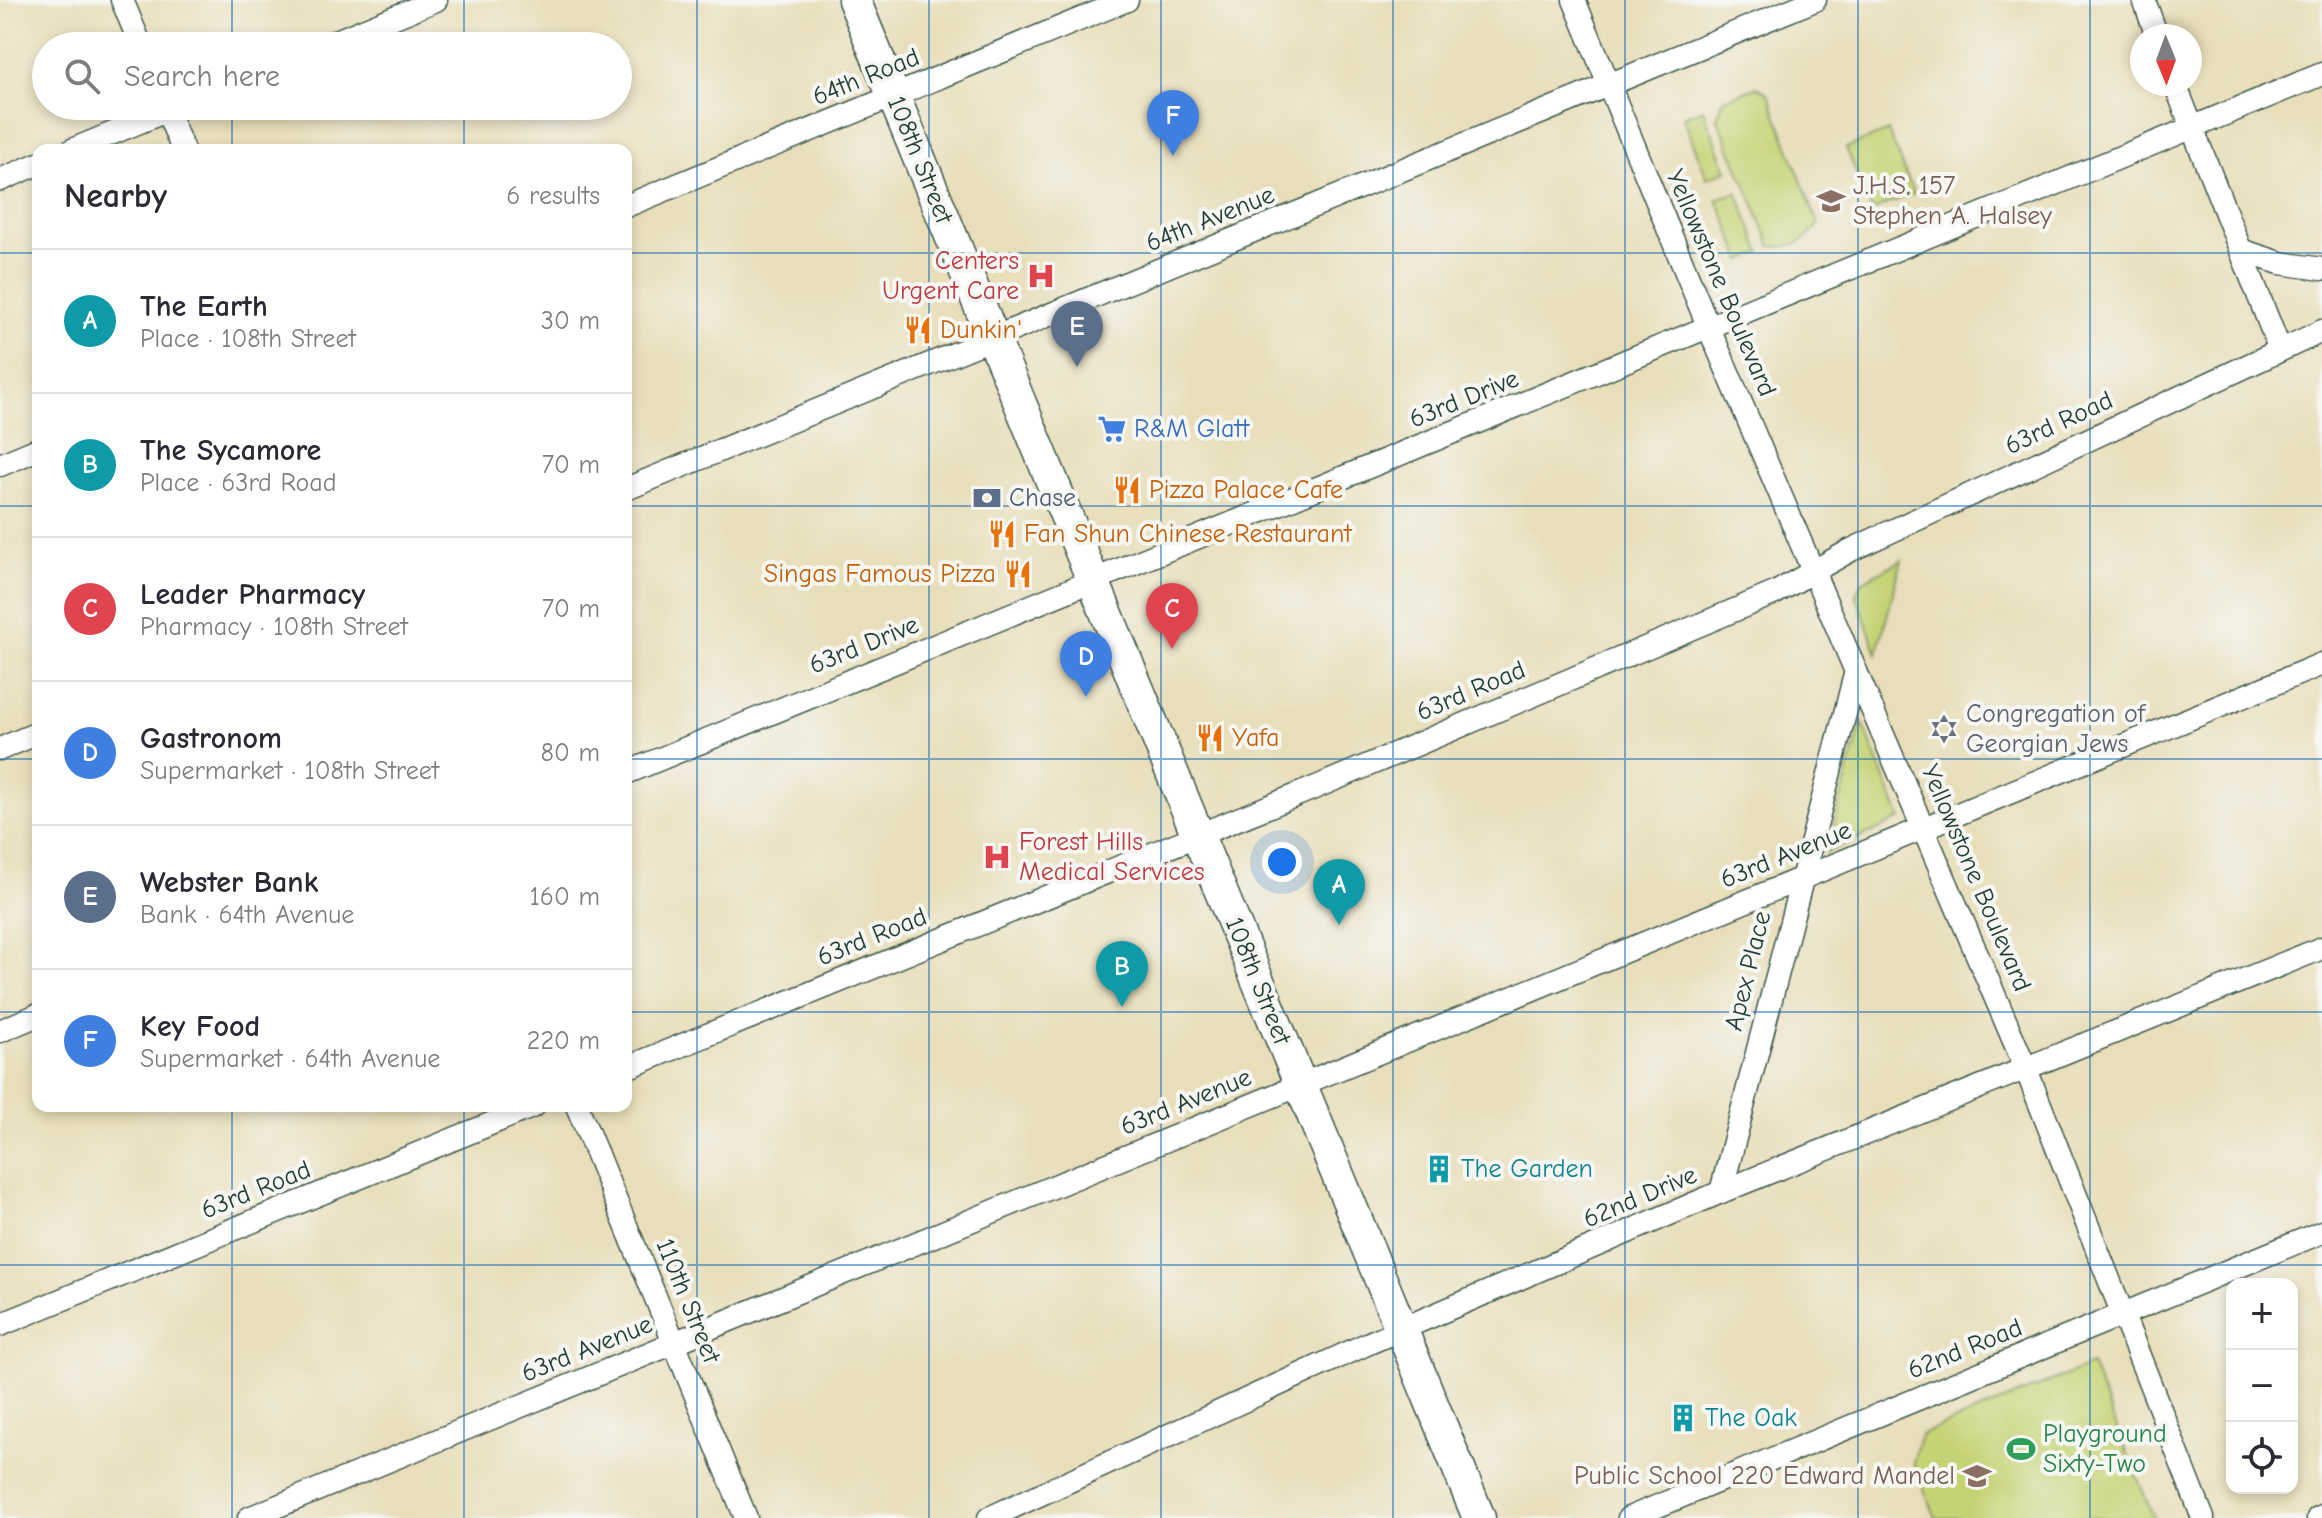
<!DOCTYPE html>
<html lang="en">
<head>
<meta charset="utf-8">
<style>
	body { margin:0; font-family:"Comic Neue",sans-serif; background:#f2f2f3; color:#2b2b33 }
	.controls { position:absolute; right:24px; bottom:24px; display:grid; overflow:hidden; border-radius:16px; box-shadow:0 4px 12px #0003 }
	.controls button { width:72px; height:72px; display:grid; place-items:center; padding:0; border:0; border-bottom:2px solid #e1e1e2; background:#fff; color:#2b2b33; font:40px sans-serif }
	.compass { position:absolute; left:2130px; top:24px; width:72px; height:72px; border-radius:50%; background:#fff; box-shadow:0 4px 12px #0003; rotate:179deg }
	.you { position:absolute; left:1282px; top:862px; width:28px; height:28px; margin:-20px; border:6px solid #fff; border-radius:50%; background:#1a73e8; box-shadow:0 0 0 12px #1a73e833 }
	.badge { display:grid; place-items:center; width:52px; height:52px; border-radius:50%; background:#0f766e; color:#fff; font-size:26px; font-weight:700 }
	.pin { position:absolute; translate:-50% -66px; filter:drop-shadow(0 2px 4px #0008) }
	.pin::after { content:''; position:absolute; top:42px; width:28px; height:24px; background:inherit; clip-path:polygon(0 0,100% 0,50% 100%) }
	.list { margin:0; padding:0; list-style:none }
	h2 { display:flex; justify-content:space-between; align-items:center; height:104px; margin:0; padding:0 32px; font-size:34px }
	h2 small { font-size:26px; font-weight:400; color:#7c7c81 }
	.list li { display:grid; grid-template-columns:52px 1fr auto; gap:24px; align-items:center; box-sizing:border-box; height:144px; padding:0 32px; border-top:2px solid #e1e1e2 }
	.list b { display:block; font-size:30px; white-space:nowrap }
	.list p { margin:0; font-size:26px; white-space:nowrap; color:#7c7c81 }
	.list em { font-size:26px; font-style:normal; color:#7c7c81 }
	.icon { flex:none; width:44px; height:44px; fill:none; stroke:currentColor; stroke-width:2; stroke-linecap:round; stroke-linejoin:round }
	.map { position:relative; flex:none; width:2322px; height:1518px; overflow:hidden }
	.search { position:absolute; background:#fff; box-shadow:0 4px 12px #0003; left:32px; top:32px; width:600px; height:88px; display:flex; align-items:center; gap:20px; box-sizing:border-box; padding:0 28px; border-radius:44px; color:#7c7c81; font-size:30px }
	.panel { position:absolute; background:#fff; box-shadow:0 4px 12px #0003; left:32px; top:144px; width:600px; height:968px; border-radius:16px }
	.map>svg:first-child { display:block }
	.green { fill:#c6d375; stroke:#728854; stroke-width:2 }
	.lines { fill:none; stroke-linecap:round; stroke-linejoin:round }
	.street-casing { stroke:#3d5548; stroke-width:25 }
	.secondary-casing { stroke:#3d5548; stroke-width:35 }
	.street { stroke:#fff; stroke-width:22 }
	.secondary { stroke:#fff; stroke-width:32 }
	.grid { fill:none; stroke:#1f6fb2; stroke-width:2; stroke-opacity:0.55 }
	.labels { text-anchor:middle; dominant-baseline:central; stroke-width:8; stroke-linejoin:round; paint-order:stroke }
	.street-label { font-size:26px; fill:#1f3d34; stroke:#f6f6f2 }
	.education-label { font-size:26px; fill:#785e54; stroke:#f6f6f2; text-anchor:start }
	.health-label { font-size:26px; fill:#be3a42; stroke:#f6f6f2; text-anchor:end }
	.food-label { font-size:26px; fill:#c56008; stroke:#f6f6f2; text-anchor:start }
	.shop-label { font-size:26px; fill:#366cbe; stroke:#f6f6f2; text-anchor:start }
	.service-label { font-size:26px; fill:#4e5e75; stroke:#f6f6f2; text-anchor:start }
	.worship-label { font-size:26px; fill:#5b616d; stroke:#f6f6f2; text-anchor:start }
	.culture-label { font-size:26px; fill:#0d838f; stroke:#f6f6f2; text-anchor:start }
	.leisure-label { font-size:26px; fill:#27864d; stroke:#f6f6f2; text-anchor:start }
</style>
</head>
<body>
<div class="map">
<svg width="2322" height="1518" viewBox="0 0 2322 1518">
	<rect width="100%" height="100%" fill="#f6f6f2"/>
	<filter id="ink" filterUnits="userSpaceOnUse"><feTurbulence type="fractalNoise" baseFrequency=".0125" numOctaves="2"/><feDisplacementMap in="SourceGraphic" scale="16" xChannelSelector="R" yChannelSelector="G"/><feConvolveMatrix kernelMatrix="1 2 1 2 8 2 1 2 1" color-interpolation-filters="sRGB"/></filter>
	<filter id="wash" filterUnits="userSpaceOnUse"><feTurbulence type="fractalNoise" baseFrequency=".006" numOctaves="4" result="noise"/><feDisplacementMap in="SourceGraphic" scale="32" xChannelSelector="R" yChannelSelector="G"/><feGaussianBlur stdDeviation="1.8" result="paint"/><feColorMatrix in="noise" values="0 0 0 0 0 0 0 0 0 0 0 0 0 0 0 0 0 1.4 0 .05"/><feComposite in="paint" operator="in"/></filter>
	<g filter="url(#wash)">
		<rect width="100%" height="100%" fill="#e8deb9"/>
		<g class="green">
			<path d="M1757 87 1768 93 1818 224C1808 242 1790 249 1771 246L1717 117 1724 99Z"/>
			<path d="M1703 109 1727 171 1707 178 1683 117Z"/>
			<path d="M1888 131 1914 193 1872 211 1846 148Z"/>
			<path d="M1737 192 1761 253 1742 260 1717 199Z"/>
			<path d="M1902 560 1877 654 1856 594 1861 582Z"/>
			<path d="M1862 722 1901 819 1826 853Z"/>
			<path d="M2091 1365 2154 1518H1936L1913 1463 1920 1435Z"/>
		</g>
	</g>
	<g filter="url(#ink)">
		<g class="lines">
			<defs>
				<g id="street">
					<path d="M122 0 141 46"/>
					<path d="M1574 0 1709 328 2026 1069 2203 1518"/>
					<path d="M2144 0 2157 36"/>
					<path d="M324 46 436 0"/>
					<path d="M2175 84 2280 350"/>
					<path d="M165 106 183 150"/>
					<path d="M72 150 178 106"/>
					<path d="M0 180 38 164"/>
					<path d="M626 206 1127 0"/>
					<path d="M2243 251 2280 263 2322 269"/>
					<path d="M0 465 38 449"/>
					<path d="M626 489 1815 0"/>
					<path d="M0 749 38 733"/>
					<path d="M626 773 2322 74"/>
					<path d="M0 1031 38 1015"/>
					<path d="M626 1068 1314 788 1775 593 1851 550 2322 331"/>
					<path d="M577 1106 746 1518"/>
					<path d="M1721 1192 1856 671"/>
					<path d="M0 1325 534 1106"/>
					<path d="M249 1518 2322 664"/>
					<path d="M989 1518 1369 1343 1721 1192 2322 948"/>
					<path d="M1629 1518 2322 1232"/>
					<path d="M2318 1518 2322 1516"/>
				</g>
				<path id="secondary" d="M854 0 1479 1518"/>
			</defs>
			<use href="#street" class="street-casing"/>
			<use href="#secondary" class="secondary-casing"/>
			<use href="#street" class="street"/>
			<use href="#secondary" class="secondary"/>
		</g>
	</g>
	<path class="grid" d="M232 0V46M464 0V46M697 0V1518M929 0V1518M1161 0V1518M1393 0V1518M1625 0V1518M1858 0V1518M2090 0V1518M232 106V150M464 106V150M0 253H38M626 253H2322M0 506H38M626 506H2322M0 759H38M626 759H2322M0 1012H38M626 1012H2322M232 1106V1518M464 1106V1518M0 1265H2322"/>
	<defs>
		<symbol id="school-bare" viewBox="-9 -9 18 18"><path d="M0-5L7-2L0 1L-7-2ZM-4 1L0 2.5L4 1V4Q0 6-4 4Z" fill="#8d6e63" stroke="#f6f6f2" stroke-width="2.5" paint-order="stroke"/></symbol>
		<symbol id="hospital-bare" viewBox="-9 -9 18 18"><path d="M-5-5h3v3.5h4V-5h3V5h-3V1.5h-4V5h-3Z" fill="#e0444e" stroke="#f6f6f2" stroke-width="2.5" paint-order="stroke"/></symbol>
		<symbol id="restaurant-bare" viewBox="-9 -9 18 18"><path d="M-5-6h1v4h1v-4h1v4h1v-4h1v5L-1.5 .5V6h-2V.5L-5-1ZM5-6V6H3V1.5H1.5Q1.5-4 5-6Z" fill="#e8710a" stroke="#f6f6f2" stroke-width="2.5" paint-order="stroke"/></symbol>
		<symbol id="supermarket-bare" viewBox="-9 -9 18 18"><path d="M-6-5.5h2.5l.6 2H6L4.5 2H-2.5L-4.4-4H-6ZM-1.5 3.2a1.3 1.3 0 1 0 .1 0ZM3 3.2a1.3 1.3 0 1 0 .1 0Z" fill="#3f7fe0" stroke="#f6f6f2" stroke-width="2.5" paint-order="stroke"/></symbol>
		<symbol id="bank-bare" viewBox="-9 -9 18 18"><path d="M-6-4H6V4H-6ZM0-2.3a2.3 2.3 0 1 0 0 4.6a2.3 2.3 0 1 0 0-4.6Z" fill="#5c6f8a" stroke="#f6f6f2" stroke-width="2.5" paint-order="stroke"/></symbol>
		<symbol id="synagogue-bare" viewBox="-9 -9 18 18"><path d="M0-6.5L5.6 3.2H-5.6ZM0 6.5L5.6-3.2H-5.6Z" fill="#6b7280" stroke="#f6f6f2" stroke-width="2.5" paint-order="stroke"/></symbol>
		<symbol id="building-bare" viewBox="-9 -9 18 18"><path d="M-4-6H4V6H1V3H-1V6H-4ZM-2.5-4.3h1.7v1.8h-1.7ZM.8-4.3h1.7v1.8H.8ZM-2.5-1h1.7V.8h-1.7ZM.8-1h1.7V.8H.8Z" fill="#0f9aa8" stroke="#f6f6f2" stroke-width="2.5" paint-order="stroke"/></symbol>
		<symbol id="stadium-bare" viewBox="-9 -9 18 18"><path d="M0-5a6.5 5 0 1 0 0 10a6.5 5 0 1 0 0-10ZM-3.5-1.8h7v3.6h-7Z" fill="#2e9e5b" stroke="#f6f6f2" stroke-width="2.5" paint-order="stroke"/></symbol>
	</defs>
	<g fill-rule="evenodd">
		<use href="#school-bare" x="1811" y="181" width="40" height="40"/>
		<use href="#hospital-bare" x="1021" y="256" width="40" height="40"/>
		<use href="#restaurant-bare" x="898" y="310" width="40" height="40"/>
		<use href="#supermarket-bare" x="1092" y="409" width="40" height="40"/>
		<use href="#restaurant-bare" x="1107" y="470" width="40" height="40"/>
		<use href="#bank-bare" x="967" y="478" width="40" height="40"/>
		<use href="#restaurant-bare" x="982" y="514" width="40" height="40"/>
		<use href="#restaurant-bare" x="998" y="554" width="40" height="40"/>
		<use href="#synagogue-bare" x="1924" y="709" width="40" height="40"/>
		<use href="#restaurant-bare" x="1190" y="718" width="40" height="40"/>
		<use href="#hospital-bare" x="977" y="837" width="40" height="40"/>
		<use href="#building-bare" x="1419" y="1149" width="40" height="40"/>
		<use href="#building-bare" x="1663" y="1398" width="40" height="40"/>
		<use href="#stadium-bare" x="2001" y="1429" width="40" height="40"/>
		<use href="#school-bare" x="1957" y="1456" width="40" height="40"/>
	</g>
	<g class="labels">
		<g class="street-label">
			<text transform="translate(866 77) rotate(-22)">64th Road</text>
			<text transform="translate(920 160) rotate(68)">108th Street</text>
			<text transform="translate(1210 219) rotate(-22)">64th Avenue</text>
			<text transform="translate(1721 283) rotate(67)">Yellowstone Boulevard</text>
			<text transform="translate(1464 399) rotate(-22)">63rd Drive</text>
			<text transform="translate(2059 423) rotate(-25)">63rd Road</text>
			<text transform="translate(864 645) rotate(-22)">63rd Drive</text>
			<text transform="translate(1471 691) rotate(-23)">63rd Road</text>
			<text transform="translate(1786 855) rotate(-22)">63rd Avenue</text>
			<text transform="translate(1976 878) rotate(67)">Yellowstone Boulevard</text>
			<text transform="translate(872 937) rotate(-22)">63rd Road</text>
			<text transform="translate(1748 971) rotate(-76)">Apex Place</text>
			<text transform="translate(1258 981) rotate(68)">108th Street</text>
			<text transform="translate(1186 1102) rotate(-22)">63rd Avenue</text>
			<text transform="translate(256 1190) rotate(-22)">63rd Road</text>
			<text transform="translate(1640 1197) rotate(-23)">62nd Drive</text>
			<text transform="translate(688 1301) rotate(68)">110th Street</text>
			<text transform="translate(587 1349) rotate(-22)">63rd Avenue</text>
			<text transform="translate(1965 1349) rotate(-22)">62nd Road</text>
		</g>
		<g class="education-label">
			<text x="1853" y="186">J.H.S. 157<tspan x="1853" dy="30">Stephen A. Halsey</tspan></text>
			<text x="1955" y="1476" text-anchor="end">Public School 220 Edward Mandel</text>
		</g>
		<g class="health-label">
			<text x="1019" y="261">Centers<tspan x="1019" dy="30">Urgent Care</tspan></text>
			<text x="1019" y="842" text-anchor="start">Forest Hills<tspan x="1019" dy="30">Medical Services</tspan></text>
		</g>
		<g class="food-label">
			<text x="940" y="330">Dunkin'</text>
			<text x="1149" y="490">Pizza Palace Cafe</text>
			<text x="1024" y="534">Fan Shun Chinese Restaurant</text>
			<text x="996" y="574" text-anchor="end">Singas Famous Pizza</text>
			<text x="1232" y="738">Yafa</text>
		</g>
		<g class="shop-label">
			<text x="1134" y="429">R&amp;M Glatt</text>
		</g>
		<g class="service-label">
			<text x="1009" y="498">Chase</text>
		</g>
		<g class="worship-label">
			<text x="1966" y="714">Congregation of<tspan x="1966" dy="30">Georgian Jews</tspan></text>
		</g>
		<g class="culture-label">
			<text x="1461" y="1169">The Garden</text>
			<text x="1705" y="1418">The Oak</text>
		</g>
		<g class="leisure-label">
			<text x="2043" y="1434">Playground<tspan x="2043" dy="30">Sixty-Two</tspan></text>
		</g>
	</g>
</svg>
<div class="controls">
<button>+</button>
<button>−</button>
<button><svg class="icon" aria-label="locate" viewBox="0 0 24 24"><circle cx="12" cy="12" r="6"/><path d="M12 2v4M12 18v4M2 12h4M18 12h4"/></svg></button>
</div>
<svg class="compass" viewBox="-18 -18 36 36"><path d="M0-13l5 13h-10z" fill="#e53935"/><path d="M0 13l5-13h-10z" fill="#7c7c81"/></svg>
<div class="you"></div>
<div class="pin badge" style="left:1339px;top:925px;background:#0f9aa8">A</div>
<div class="pin badge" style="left:1122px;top:1007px;background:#0f9aa8">B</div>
<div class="pin badge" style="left:1172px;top:649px;background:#e0444e">C</div>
<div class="pin badge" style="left:1086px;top:697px;background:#3f7fe0">D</div>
<div class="pin badge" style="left:1077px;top:367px;background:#5c6f8a">E</div>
<div class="pin badge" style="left:1173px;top:156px;background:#3f7fe0">F</div>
<div class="search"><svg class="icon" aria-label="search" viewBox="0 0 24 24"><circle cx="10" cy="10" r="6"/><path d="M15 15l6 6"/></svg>Search here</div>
<section class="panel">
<h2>Nearby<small>6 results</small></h2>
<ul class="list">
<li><span class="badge" style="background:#0f9aa8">A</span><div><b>The Earth</b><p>Place · 108th Street</p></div><em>30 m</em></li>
<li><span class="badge" style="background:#0f9aa8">B</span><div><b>The Sycamore</b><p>Place · 63rd Road</p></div><em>70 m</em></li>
<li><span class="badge" style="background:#e0444e">C</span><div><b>Leader Pharmacy</b><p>Pharmacy · 108th Street</p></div><em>70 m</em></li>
<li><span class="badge" style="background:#3f7fe0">D</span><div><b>Gastronom</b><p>Supermarket · 108th Street</p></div><em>80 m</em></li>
<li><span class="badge" style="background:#5c6f8a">E</span><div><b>Webster Bank</b><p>Bank · 64th Avenue</p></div><em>160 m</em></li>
<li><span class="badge" style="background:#3f7fe0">F</span><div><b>Key Food</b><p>Supermarket · 64th Avenue</p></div><em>220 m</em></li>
</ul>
</section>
</div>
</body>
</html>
